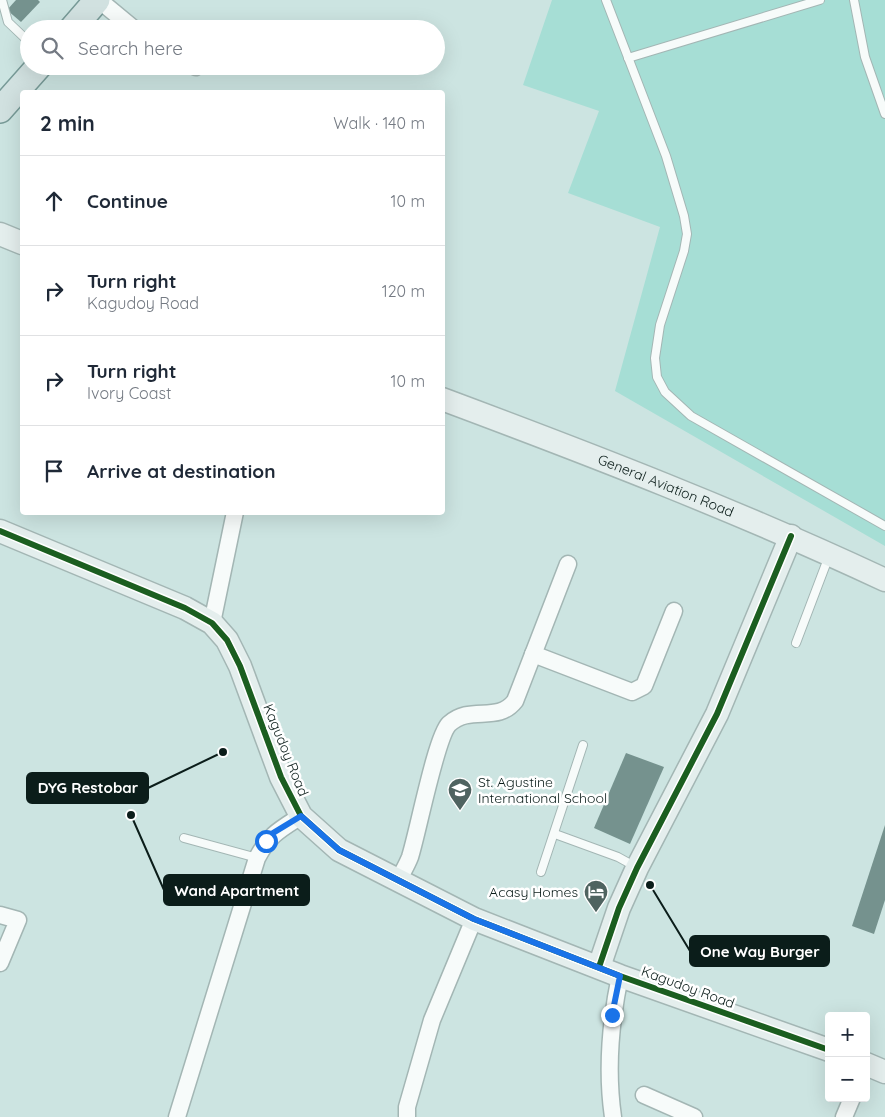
<!DOCTYPE html>
<html lang="en">
<head>
<meta charset="utf-8">
<style>
	body { margin:0; font-family:Quicksand,sans-serif; background:#f6f6f7; color:#1f2937 }
	.controls { position:absolute; right:15px; bottom:15px; display:grid; overflow:hidden; border-radius:5px; box-shadow:0 5px 20px #0002 }
	.controls button { width:45px; height:45px; display:grid; place-items:center; padding:0; border:0; border-bottom:1px solid #e0e1e3; background:#fff; color:#1f2937; font:25px sans-serif }
	.stop { position:absolute; width:15px; height:15px; margin:-11px; border:4px solid #1a73e8; border-radius:50%; background:#fff }
	.stop.end { background:#1a73e8; border-color:#fff; box-shadow:0 1px 5px #0008 }
	.list { margin:0; padding:0; list-style:none }
	h2 { display:flex; justify-content:space-between; align-items:center; height:65px; margin:0; padding:0 20px; font-size:21px }
	h2 small { font-size:16px; font-weight:400; color:#747a83 }
	.list li { display:grid; grid-template-columns:32px 1fr auto; gap:15px; align-items:center; box-sizing:border-box; height:90px; padding:0 20px; border-top:1px solid #e0e1e3 }
	.list b { display:block; font-size:19px; white-space:nowrap }
	.list p { margin:0; font-size:16px; white-space:nowrap; color:#747a83 }
	.list em { font-size:16px; font-style:normal; color:#747a83 }
	.icon { flex:none; width:28px; height:28px; fill:none; stroke:currentColor; stroke-width:2; stroke-linecap:round; stroke-linejoin:round }
	.map { position:relative; flex:none; width:885px; height:1117px; overflow:hidden }
	.search { position:absolute; background:#fff; box-shadow:0 5px 20px #0002; left:20px; top:20px; width:425px; height:55px; display:flex; align-items:center; gap:12px; box-sizing:border-box; padding:0 18px; border-radius:28px; color:#747a83; font-size:19px }
	.panel { position:absolute; background:#fff; box-shadow:0 5px 20px #0002; left:20px; top:90px; width:425px; height:425px; border-radius:5px }
	.map>svg:first-child { display:block }
	.green { fill:#a6ded5 }
	.building { fill:#75928e }
	.lines { fill:none; stroke-linecap:round; stroke-linejoin:round }
	.lane-casing { stroke:#a3b6b4; stroke-width:10 }
	.street-casing { stroke:#a3b6b4; stroke-width:19 }
	.secondary-casing { stroke:#a3b6b4; stroke-width:25 }
	.primary-casing { stroke:#779a97; stroke-width:28 }
	.lane { stroke:#f7fbfa; stroke-width:8 }
	.street { stroke:#f7fbfa; stroke-width:16 }
	.secondary { stroke:#e4eeed; stroke-width:22 }
	.primary { stroke:#d1e1e0; stroke-width:25 }
	.cycleway-casing { stroke:#fff; stroke-width:9 }
	.cycleway { stroke:#1b5e20; stroke-width:6 }
	.route { stroke:#1a73e8; stroke-width:6 }
	.labels { text-anchor:middle; dominant-baseline:central; stroke-width:5; stroke-linejoin:round; paint-order:stroke }
	.street-label { font-size:14px; fill:#0b1d1a; stroke:#fff }
	.poi-label { font-size:14px; fill:#0b1d1a; stroke:#fff; text-anchor:start }
	.leader { fill:none; stroke:#0b1d1a; stroke-width:2 }
	.callout-dot { fill:#0b1d1a; stroke:#fff; stroke-width:2 }
	.callout { fill:#0b1d1a; stroke:#0b1d1a; stroke-width:2 }
	.callout-label { font-size:15px; text-anchor:middle; font-weight:bold; fill:#fff }
</style>
</head>
<body>
<div class="map">
<svg width="885" height="1117" viewBox="0 0 885 1117">
	<rect width="100%" height="100%" fill="#cce4e1"/>
	<path class="green" d="M552 0H885V546L615 391 660 227 568 193 599 111 523 85Z"/>
	<g class="building">
		<path d="M16 0H38L40 2 21 22 7 10Z"/>
		<path d="M626 753 664 767 630 844 594 828Z"/>
		<path d="M885 825V900L874 934 852 926Z"/>
	</g>
	<g class="lines">
		<defs>
			<g id="lane">
				<path d="M2 0 8 22 29 42"/>
				<path d="M606 0 666 156 684 216 687 234 684 251 660 325 655 358 657 377 665 392 691 416 885 526"/>
				<path d="M854 0 865 57 885 114"/>
				<path d="M628 58 820 0"/>
				<path d="M796 643 829 556"/>
				<path d="M555 834 618 857 636 867"/>
				<path d="M184 838 257 858"/>
				<path d="M541 872 583 745"/>
			</g>
			<g id="street">
				<path d="M99 0 134 29"/>
				<path d="M194 66 196 67"/>
				<path d="M212 623 235 512"/>
				<path d="M533 654 632 692 644 686 674 611"/>
				<path d="M398 881C402 873 407 865 410 857 418 832 436 737 449 724 471 704 497 724 515 701L568 564"/>
				<path d="M0 915 18 920 0 963"/>
				<path d="M644 1095 694 1117"/>
				<path d="M177 1117 257 858C269 835 279 830 301 816"/>
				<path d="M407 1117V1107L432 1020 474 919"/>
				<path d="M613 1117C606 1069 610 1024 620 976"/>
				<path d="M844 1117 852 1098"/>
			</g>
			<g id="secondary">
				<path d="M0 234 22 243"/>
				<path id="s1" d="M442 399C592 455 740 512 885 580"/>
				<path d="M0 531 185 608 212 623 227 640 240 666 281 777 301 816 339 850 474 919 620 976 829 1050"/>
				<path d="M599 967 619 908 637 868 717 714 791 536"/>
				<path d="M866 1064 885 1072"/>
			</g>
			<g id="primary">
				<path d="M72 29 97 0"/>
				<path d="M0 110 39 66"/>
			</g>
		</defs>
		<use href="#lane" class="lane-casing"/>
		<use href="#street" class="street-casing"/>
		<use href="#secondary" class="secondary-casing"/>
		<use href="#primary" class="primary-casing"/>
		<use href="#lane" class="lane"/>
		<use href="#street" class="street"/>
		<use href="#secondary" class="secondary"/>
		<use href="#primary" class="primary"/>
		<defs>
			<g id="cycleway">
				<path d="M0 531 185 608 212 623 227 640 240 666 281 777 301 816 339 850 474 919 620 976 829 1050"/>
				<path d="M599 967 619 908 637 868 717 714 791 536"/>
			</g>
		</defs>
		<use href="#cycleway" class="cycleway-casing"/>
		<use href="#cycleway" class="cycleway"/>
	</g>
	<g class="lines">
		<path class="route" d="M266 841 273 833 301 816 339 850 474 919 620 976 612 1015"/>
	</g>
	<defs>
		<symbol id="school-pin" viewBox="-11 -11 22 30"><path d="M0 17L-7.5 6A9.5 9.5 0 1 1 7.5 6Z" fill="#4f6360" stroke="#fff"/><path d="M0-5L7-2L0 1L-7-2ZM-4 1L0 2.5L4 1V4Q0 6-4 4Z" fill="#fff"/></symbol>
		<symbol id="hotel-pin" viewBox="-11 -11 22 30"><path d="M0 17L-7.5 6A9.5 9.5 0 1 1 7.5 6Z" fill="#4f6360" stroke="#fff"/><path d="M-6-4.5h1.5V1H6V5H4.5V3h-9V5H-6ZM-4 0a1.8 1.8 0 1 1 3.6 0ZM.5 0V-2.5h3Q6-2.5 6 0Z" fill="#fff"/></symbol>
	</defs>
	<g fill-rule="evenodd">
		<use href="#school-pin" x="446" y="776" width="28" height="38"/>
		<use href="#hotel-pin" x="582" y="878" width="28" height="38"/>
	</g>
	<g class="labels">
		<g class="street-label">
			<text stroke="none"><textPath href="#s1" startOffset="240">General Aviation Road</textPath></text>
			<text transform="translate(286 750) rotate(68)">Kagudoy Road</text>
			<text transform="translate(688 987) rotate(20)">Kagudoy Road</text>
		</g>
		<g class="poi-label">
			<text x="478" y="782">St. Agustine<tspan x="478" dy="16">International School</tspan></text>
			<text x="578" y="892" text-anchor="end">Acasy Homes</text>
		</g>
	</g>
	<path class="leader" d="M223 752L148 788M131 815L164 890M650 885L690 951"/>
	<g class="callout-dot">
		<circle cx="223" cy="752" r="5"/>
		<circle cx="131" cy="815" r="5"/>
		<circle cx="650" cy="885" r="5"/>
	</g>
	<g class="callout">
		<rect x="27" y="773" width="121" height="30" rx="5"/>
		<rect x="164" y="875" width="145" height="30" rx="5"/>
		<rect x="690" y="936" width="139" height="30" rx="5"/>
	</g>
	<g class="callout-label">
		<text x="88" y="793">DYG Restobar</text>
		<text x="237" y="896">Wand Apartment</text>
		<text x="760" y="957">One Way Burger</text>
	</g>
</svg>
<div class="controls">
<button>+</button>
<button>−</button>
</div>
<div class="stop" style="left:266px;top:841px"></div>
<div class="stop end" style="left:612px;top:1015px"></div>
<div class="search"><svg class="icon" aria-label="search" viewBox="0 0 24 24"><circle cx="10" cy="10" r="6"/><path d="M15 15l6 6"/></svg>Search here</div>
<section class="panel">
<h2>2 min<small>Walk · 140 m</small></h2>
<ul class="list">
<li><svg class="icon" aria-label="ahead" viewBox="0 0 24 24"><path d="M12 20V5M6 11l6-6 6 6"/></svg><div><b>Continue</b></div><em>10 m</em></li>
<li><svg class="icon" aria-label="right" viewBox="0 0 24 24"><path d="M7 20v-9h11M14 6l5 5-5 5"/></svg><div><b>Turn right</b><p>Kagudoy Road</p></div><em>120 m</em></li>
<li><svg class="icon" aria-label="right" viewBox="0 0 24 24"><path d="M7 20v-9h11M14 6l5 5-5 5"/></svg><div><b>Turn right</b><p>Ivory Coast</p></div><em>10 m</em></li>
<li><svg class="icon" aria-label="arrive" viewBox="0 0 24 24"><path d="M6 21V4h12l-3 4 3 4H6"/></svg><div><b>Arrive at destination</b></div></li>
</ul>
</section>
</div>
</body>
</html>
